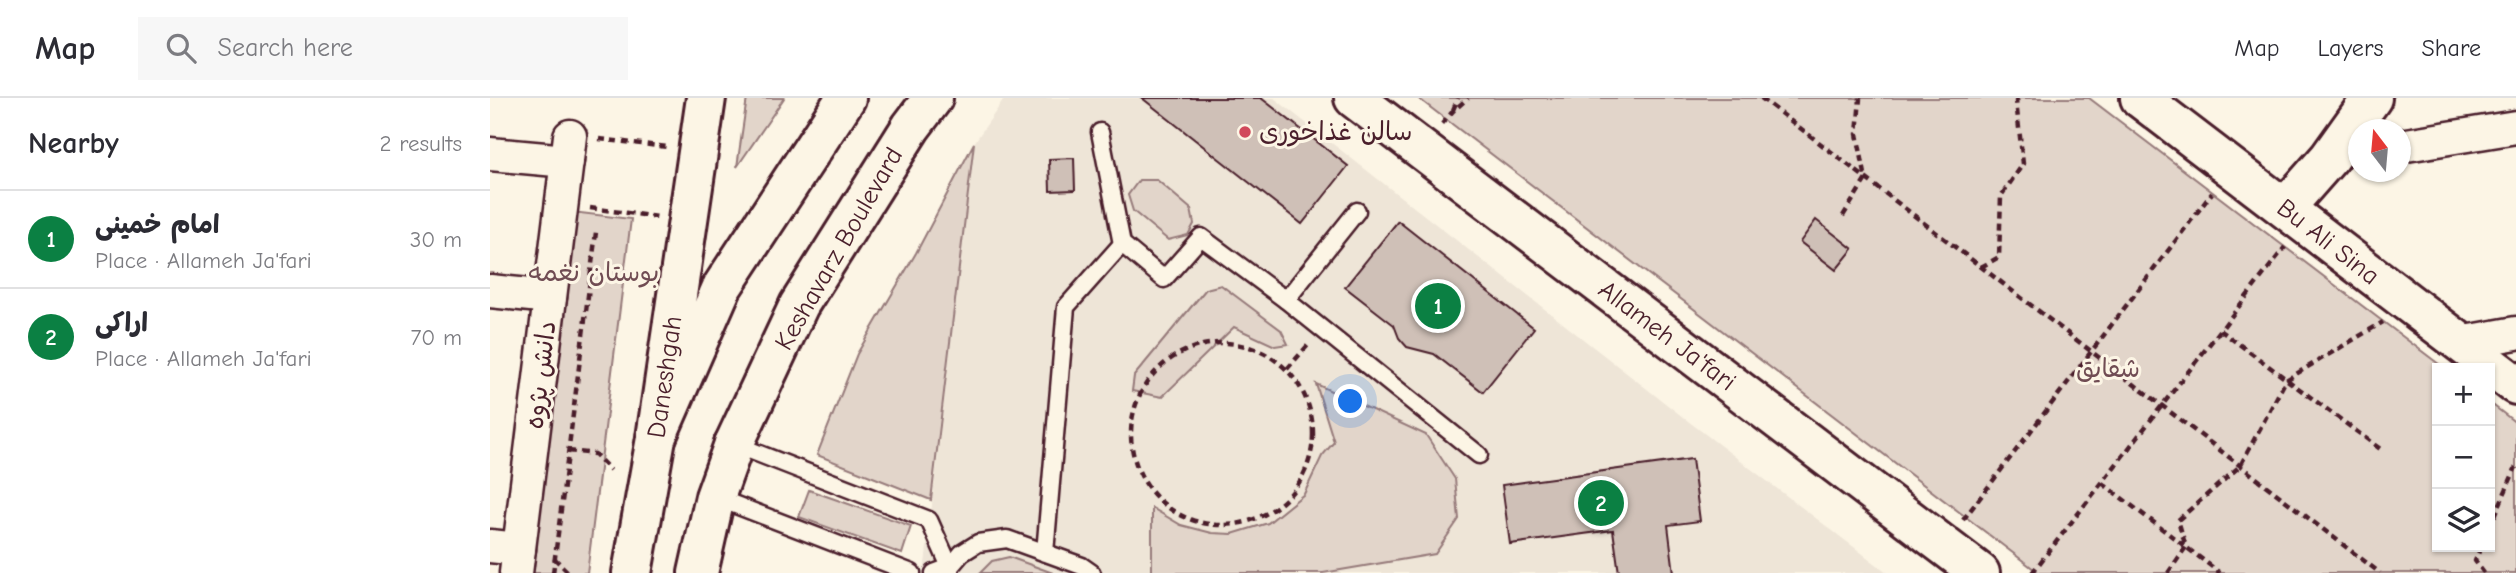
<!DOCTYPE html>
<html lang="en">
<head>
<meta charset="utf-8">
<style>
	body { margin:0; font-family:"Comic Neue","Playpen Sans Arabic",sans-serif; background:#f7f7f7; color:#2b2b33 }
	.controls { position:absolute; right:21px; bottom:21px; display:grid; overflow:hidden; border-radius:0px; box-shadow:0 2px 5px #0004 }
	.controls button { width:63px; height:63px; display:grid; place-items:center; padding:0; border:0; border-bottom:2px solid #e1e1e2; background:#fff; color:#2b2b33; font:35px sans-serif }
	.compass { position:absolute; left:1858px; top:21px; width:63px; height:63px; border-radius:50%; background:#fff; box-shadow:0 2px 5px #0004; rotate:344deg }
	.you { position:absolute; left:861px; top:304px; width:24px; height:24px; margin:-18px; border:5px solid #fff; border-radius:50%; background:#1a73e8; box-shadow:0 0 0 10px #1a73e833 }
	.badge { display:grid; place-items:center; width:46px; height:46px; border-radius:50%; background:#0b8043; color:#fff; font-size:23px; font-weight:700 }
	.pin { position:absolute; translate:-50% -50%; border:4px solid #fff; box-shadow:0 2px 7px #0006 }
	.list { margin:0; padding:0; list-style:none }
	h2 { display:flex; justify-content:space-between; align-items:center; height:91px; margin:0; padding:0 28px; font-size:30px }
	h2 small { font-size:23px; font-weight:400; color:#7c7c81 }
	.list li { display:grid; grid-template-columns:46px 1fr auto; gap:21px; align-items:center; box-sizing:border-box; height:98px; padding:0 28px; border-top:2px solid #e1e1e2 }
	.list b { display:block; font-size:26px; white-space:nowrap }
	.list p { margin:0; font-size:23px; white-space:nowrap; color:#7c7c81 }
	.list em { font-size:23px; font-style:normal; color:#7c7c81 }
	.icon { flex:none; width:38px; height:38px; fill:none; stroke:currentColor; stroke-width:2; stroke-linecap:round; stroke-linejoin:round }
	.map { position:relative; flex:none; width:2026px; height:475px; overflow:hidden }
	header { display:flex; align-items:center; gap:42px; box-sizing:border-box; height:98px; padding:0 35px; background:#fff; border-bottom:2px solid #e1e1e2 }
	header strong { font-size:33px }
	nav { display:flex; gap:38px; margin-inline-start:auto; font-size:24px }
	.search { width:490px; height:63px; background:#f7f7f7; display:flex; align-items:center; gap:18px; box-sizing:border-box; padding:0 24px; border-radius:0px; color:#7c7c81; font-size:26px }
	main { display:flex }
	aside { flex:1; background:#fff }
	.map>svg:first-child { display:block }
	.built { fill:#eee5d7 }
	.green { fill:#e2d5ca; stroke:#967a7a; stroke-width:2 }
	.building { fill:#cfc0b7; stroke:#4a1f2b; stroke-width:2 }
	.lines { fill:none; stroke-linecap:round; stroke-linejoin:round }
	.lane-casing { stroke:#4a1f2b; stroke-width:21 }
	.street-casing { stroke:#4a1f2b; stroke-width:37 }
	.secondary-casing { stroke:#4a1f2b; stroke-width:44 }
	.primary-casing { stroke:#4a1f2b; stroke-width:44 }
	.path { stroke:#4a1f2b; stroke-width:4.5; stroke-dasharray:7 5; stroke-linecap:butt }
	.lane { stroke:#fcf5e5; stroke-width:16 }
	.street { stroke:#fcf5e5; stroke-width:32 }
	.secondary { stroke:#fcf5e5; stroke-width:38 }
	.primary { stroke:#fcf5e5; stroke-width:38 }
	.poi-dot { fill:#d1495b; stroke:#fcf5e5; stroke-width:2.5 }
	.labels { text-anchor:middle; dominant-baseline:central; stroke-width:6; stroke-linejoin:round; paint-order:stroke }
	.poi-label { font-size:26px; fill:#4a1f2b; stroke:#fcf5e5; text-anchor:start }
	.street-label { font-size:26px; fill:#4a1f2b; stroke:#fcf5e5 }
	.park-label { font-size:26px; fill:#704c53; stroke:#fcf5e5 }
</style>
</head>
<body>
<header>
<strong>Map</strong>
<div class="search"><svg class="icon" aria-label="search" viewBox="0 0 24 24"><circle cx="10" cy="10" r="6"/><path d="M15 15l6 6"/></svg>Search here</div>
<nav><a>Map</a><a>Layers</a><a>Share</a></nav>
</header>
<main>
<aside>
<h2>Nearby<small>2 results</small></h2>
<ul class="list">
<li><span class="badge">1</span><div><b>امام خمینی</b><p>Place · Allameh Ja'fari</p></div><em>30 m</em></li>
<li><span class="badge">2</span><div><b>اراکی</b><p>Place · Allameh Ja'fari</p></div><em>70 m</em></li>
</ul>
</aside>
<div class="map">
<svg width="2026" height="475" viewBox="0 0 2026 475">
	<rect width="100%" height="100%" fill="#fcf5e5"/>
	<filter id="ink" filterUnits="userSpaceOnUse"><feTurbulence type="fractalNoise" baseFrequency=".0143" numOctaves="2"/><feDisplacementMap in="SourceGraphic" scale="14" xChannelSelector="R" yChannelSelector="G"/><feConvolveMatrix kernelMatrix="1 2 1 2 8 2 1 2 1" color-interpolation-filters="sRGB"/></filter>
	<g filter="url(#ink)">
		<path class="built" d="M515 0H784L1198 323 1398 475H434L484 45Z"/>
		<g class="green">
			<path d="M257 0H294L247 69Z"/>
			<path d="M928 0H1599L1954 270H1947V449H2000V305L2026 325V475H1549Z"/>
			<path d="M484 45 441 402 327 357 367 256 426 155Z"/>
			<path d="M649 82H667L701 111 704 126 698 137 678 142 643 113 638 97Z"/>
			<path d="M82 114 141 121 97 475H36Z"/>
			<path d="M731 187 791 232 798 246 785 248 744 229 672 299 642 293 644 278 716 191Z"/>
			<path d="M826 286 936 337 965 381 969 421 945 456 833 475H662V410L691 427 722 435 742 436 778 425 814 396 832 358 844 344Z"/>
			<path d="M319 392 421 428 412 456 309 419Z"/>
			<path d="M519 459 563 475H490L502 463Z"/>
		</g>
		<g class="building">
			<path d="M652 0H771L858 68 812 126Z"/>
			<path d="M584 60 585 92 560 93 559 61Z"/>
			<path d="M1326 122 1363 151 1346 172 1310 144Z"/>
			<path d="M908 123 1044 230 993 294 944 256 917 249 909 240 904 227 855 189Z"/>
			<path d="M1202 361 1210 423 1178 427 1184 475H1129L1123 432 1020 446 1012 387Z"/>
		</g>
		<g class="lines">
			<defs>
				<g id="lane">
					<path d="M610 34 632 146 674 181 711 139 796 202 989 357"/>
					<path d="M796 202 867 113"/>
					<path d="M244 346 439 422 460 469V475"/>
					<path d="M225 399 422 475"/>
					<path d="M555 455 576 209 632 146"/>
					<path d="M444 475 460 469 472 455 488 445 517 441 592 468 602 475"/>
				</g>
				<g id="street">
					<path d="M1910 48 2026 29"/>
					<path d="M0 56 77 63"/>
					<path d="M0 193 60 199"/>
					<path d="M1970 245 2026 235"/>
					<path d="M0 448 29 451"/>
					<path d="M26 475 80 38"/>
				</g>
				<g id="secondary">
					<path d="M864 0 1490 475"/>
					<path d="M1650 0 2026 287"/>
					<path d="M1795 110 1839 60 1882 0"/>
					<path d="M142 475 166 340 216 0"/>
					<path d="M208 475 225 399 244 346"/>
				</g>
				<g id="primary">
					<path d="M166 340 232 189 356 0"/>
					<path d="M244 346 309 207 421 29 443 0"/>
				</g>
			</defs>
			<use href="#lane" class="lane-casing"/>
			<use href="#street" class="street-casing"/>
			<use href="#secondary" class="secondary-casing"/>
			<use href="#primary" class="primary-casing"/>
			<g class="path">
				<path d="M1271 0 1890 475"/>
				<path d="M963 12 968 0"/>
				<path d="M952 26 963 13 978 0"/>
				<path d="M109 41 177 49"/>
				<path d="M100 110 168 119"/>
				<path d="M1353 118 1376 81 1367 36 1370 0"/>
				<path d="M1491 169 1509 159 1511 98 1533 66 1526 3 1529 0"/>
				<path d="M1730 232 1893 353"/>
				<circle cx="732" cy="336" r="91"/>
				<path d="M797 271 819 246"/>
				<path d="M78 353 105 356 120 372"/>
				<path d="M1612 385 1730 475"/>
				<path d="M1473 422 1722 95"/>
				<path d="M2000 429 2026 369"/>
				<path d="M1991 449 1985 463 1994 475"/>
				<path d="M64 460 79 475"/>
				<path d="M63 475 106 134"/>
				<path d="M1542 475 1795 149"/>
				<path d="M1678 475 1696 449 1688 422 1750 368 1796 282 1893 224"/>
			</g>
			<use href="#lane" class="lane"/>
			<use href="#street" class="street"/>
			<use href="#secondary" class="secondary"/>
			<use href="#primary" class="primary"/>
		</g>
	</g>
	<circle class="poi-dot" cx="755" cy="34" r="7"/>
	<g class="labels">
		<g class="poi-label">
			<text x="769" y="34">سالن غذاخوری</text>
		</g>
		<g class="street-label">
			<text transform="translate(1838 144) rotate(38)">Bu Ali Sina</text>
			<text transform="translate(349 151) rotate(-60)">Keshavarz Boulevard</text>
			<text transform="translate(1177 238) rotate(37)">Allameh Ja'fari</text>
			<text transform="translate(51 277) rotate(-83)">دانش پژوه</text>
			<text transform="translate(175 279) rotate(-82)">Daneshgah</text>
		</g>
		<g class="park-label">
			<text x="104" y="175">بوستان نغمه</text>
			<text x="1618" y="271">شقایق</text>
		</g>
	</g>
</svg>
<div class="controls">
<button>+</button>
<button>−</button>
<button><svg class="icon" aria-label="layers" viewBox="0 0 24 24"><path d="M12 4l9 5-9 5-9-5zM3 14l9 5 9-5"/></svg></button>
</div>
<svg class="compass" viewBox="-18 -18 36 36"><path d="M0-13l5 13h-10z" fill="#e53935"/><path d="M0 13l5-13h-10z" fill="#7c7c81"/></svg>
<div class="you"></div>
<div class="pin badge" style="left:948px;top:208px">1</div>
<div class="pin badge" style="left:1111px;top:405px">2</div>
</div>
</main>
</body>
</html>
